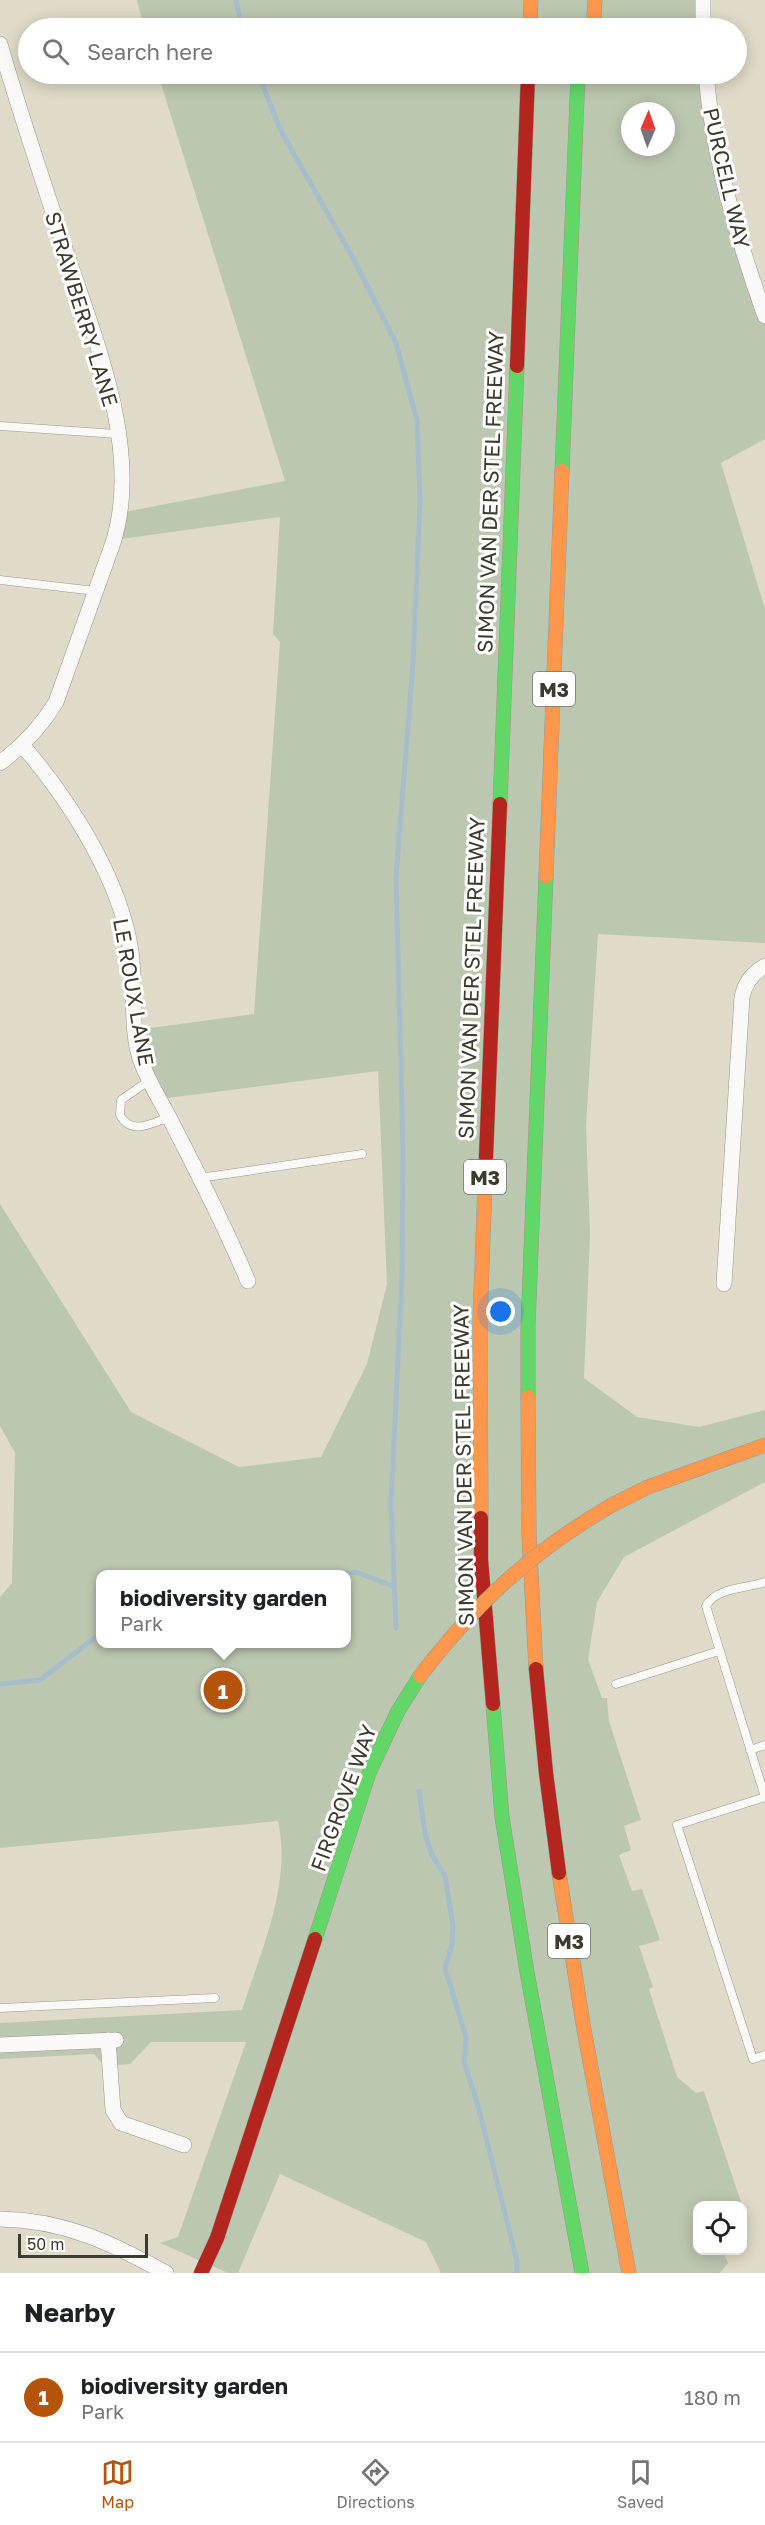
<!DOCTYPE html>
<html lang="en">
<head>
<meta charset="utf-8">
<style>
	body { margin:0; font-family:"Golos Text",sans-serif; background:#f6f6f6; color:#202124 }
	.controls { position:absolute; right:18px; bottom:18px; display:grid; overflow:hidden; border-radius:12px; box-shadow:0 3px 15px #0003 }
	.controls button { width:54px; height:54px; display:grid; place-items:center; padding:0; border:0; border-bottom:2px solid #e0e0e0; background:#fff; color:#202124; font:30px sans-serif }
	.compass { position:absolute; left:621px; top:102px; width:54px; height:54px; border-radius:50%; background:#fff; box-shadow:0 3px 15px #0003; rotate:2deg }
	.scale { position:absolute; left:18px; bottom:15px; width:130px; box-sizing:border-box; padding-left:6px; border:3px solid #3d3a2e; border-top:0; font-size:16px; line-height:21px; white-space:nowrap; color:#3d3a2e; -webkit-text-stroke:4px #fff; paint-order:stroke }
	.you { position:absolute; left:501px; top:1312px; width:21px; height:21px; margin:-15px; border:4px solid #fff; border-radius:50%; background:#1a73e8; box-shadow:0 0 0 9px #1a73e833 }
	.badge { display:grid; place-items:center; width:39px; height:39px; border-radius:50%; background:#b45309; color:#fff; font-size:20px; font-weight:700 }
	.pin { position:absolute; translate:-50% -50%; border:3px solid #fff; box-shadow:0 2px 6px #0006 }
	.popup { position:absolute; left:96px; top:1570px; width:255px; height:78px; box-sizing:border-box; display:grid; place-content:center; border-radius:12px; background:#fff; filter:drop-shadow(0 2px 4px #0005); font-size:20px; white-space:nowrap; color:#757577 }
	.popup b { font-size:22px; color:#202124 }
	.popup::after { content:''; position:absolute; left:50%; top:100%; margin-left:-12px; border:12px solid transparent; border-top-color:#fff }
	.list { margin:0; padding:0; list-style:none }
	h2 { display:flex; justify-content:space-between; align-items:center; height:78px; margin:0; padding:0 24px; font-size:26px }
	h2 small { font-size:20px; font-weight:400; color:#757577 }
	.list li { display:grid; grid-template-columns:39px 1fr auto; gap:18px; align-items:center; box-sizing:border-box; height:90px; padding:0 24px; border-top:2px solid #e0e0e0 }
	.list b { display:block; font-size:22px; white-space:nowrap }
	.list p { margin:0; font-size:20px; white-space:nowrap; color:#757577 }
	.list em { font-size:20px; font-style:normal; color:#757577 }
	.icon { flex:none; width:33px; height:33px; fill:none; stroke:currentColor; stroke-width:2; stroke-linecap:round; stroke-linejoin:round }
	.map { position:relative; flex:none; width:765px; height:2273px; overflow:hidden }
	.search { position:absolute; background:#fff; box-shadow:0 3px 15px #0003; left:18px; right:18px; top:18px; height:66px; display:flex; align-items:center; gap:15px; box-sizing:border-box; padding:0 21px; border-radius:33px; color:#757577; font-size:22px }
	.sheet { height:168px; background:#fff }
	nav { display:flex; justify-content:space-around; align-items:center; box-sizing:border-box; height:84px; border-top:2px solid #e0e0e0; background:#fff; font-size:16px; color:#757577 }
	nav a { display:grid; justify-items:center; gap:3px }
	nav .on { color:#b45309 }
	.map>svg:first-child { display:block }
	.green { fill:#bcc7b1; fill-rule:evenodd }
	.lines { fill:none; stroke-linecap:round; stroke-linejoin:round }
	.stream { stroke:#a7bdca; stroke-width:5 }
	.lane-casing { stroke:#9c988b; stroke-width:9 }
	.street-casing { stroke:#9c988b; stroke-width:16 }
	.fast-casing { stroke:#9c988b; stroke-width:15 }
	.slow-casing { stroke:#9c988b; stroke-width:15 }
	.jam-casing { stroke:#9c988b; stroke-width:15 }
	.lane { stroke:#faf9f7; stroke-width:8 }
	.street { stroke:#faf9f7; stroke-width:15 }
	.fast { stroke:#63d668; stroke-width:14 }
	.slow { stroke:#ff974d; stroke-width:14 }
	.jam { stroke:#b3261e; stroke-width:14 }
	.slow-bridge-casing { stroke:#9c988b; stroke-width:15; stroke-linecap:butt }
	.slow-bridge { stroke:#ff974d; stroke-width:14 }
	.labels { text-anchor:middle; dominant-baseline:central; stroke-width:6; stroke-linejoin:round; paint-order:stroke }
	.shield { fill:#fff; stroke:#77756d; stroke-width:1.5 }
	.shield-label { font-size:20px; font-weight:bold; fill:#3d3a2e }
	.street-label { font-size:21px; fill:#3d3a2e; stroke:#fff }
</style>
</head>
<body>
<div class="map">
<svg width="765" height="2273" viewBox="0 0 765 2273">
	<rect width="100%" height="100%" fill="#dfdac9"/>
	<g class="green">
		<path d="M137 0H703V28H144Z"/>
		<path d="M158 74H706L708 93 765 316V439L721 463 765 609V943L598 934 586 1126 590 1234 584 1378 637 1417 699 1427 765 1410V1482L624 1557 597 1602 588 1659 602 1698H607L609 1721 641 1820 624 1826 631 1850 619 1855 632 1891 642 1889 660 1940 639 1946 653 1987 649 1989 677 2077 696 2093 704 2091 741 2202 724 2205 698 2206V2250L723 2251 728 2263 720 2273H441L426 2242 280 2174 238 2273H228L160 2243 178 2237 246 2042H151L130 2064 105 2066 94 2054 0 2059V2023L242 2010C261 1951 292 1884 278 1821L0 1848V1597L12 1583 15 1453 0 1426V1204L131 1412 239 1467 321 1457 367 1364 387 1284 378 1071 160 1099 136 1030 254 1014 280 642 273 634 280 517 114 540 120 513 285 481ZM630 111H666V147H630ZM100 1574H346V1644H100Z"/>
	</g>
	<g class="lines">
		<g class="stream">
			<path d="M236 0 242 28"/>
			<path d="M258 74 281 131 353 258 396 343 417 420 420 500 413 663 396 877 403 1149 402 1278 391 1501 396 1628"/>
			<path d="M340 1574 356 1572 393 1586"/>
			<path d="M0 1684 40 1680 100 1634"/>
			<path d="M419 1791 425 1834 432 1855 445 1876 453 1926 452 1944 445 1968 466 2037 464 2062 479 2109 517 2261V2273"/>
		</g>
		<defs>
			<g id="lane">
				<path d="M0 426 117 434"/>
				<path d="M0 580 96 591"/>
				<path d="M150 1080 121 1100 120 1115C131 1136 153 1123 169 1117"/>
				<path d="M200 1178 362 1154"/>
				<path d="M765 1582C746 1589 716 1587 706 1606L765 1797"/>
				<path d="M616 1684 719 1651"/>
				<path d="M750 1750 765 1745"/>
				<path d="M765 1797 677 1825 753 2059 765 2055"/>
				<path d="M0 2008 215 1998"/>
			</g>
			<g id="street">
				<path d="M703 28V0"/>
				<path d="M0 44C20 114 44 183 66 252 95 339 141 448 114 540L56 702C41 727 24 745 0 763"/>
				<path d="M706 74C713 157 737 237 765 316"/>
				<path d="M22 745C69 799 121 880 131 952 136 987 129 1032 142 1064 151 1087 165 1108 175 1129 201 1179 226 1229 248 1281"/>
				<path d="M724 1284 742 997C745 983 752 973 765 966"/>
				<path d="M108 2040 113 2110 121 2123 184 2145"/>
				<path d="M0 2045 116 2040"/>
				<path d="M0 2219C64 2220 112 2243 166 2273"/>
			</g>
			<g id="fast">
				<path d="M562 471 578 74"/>
				<path d="M500 804 517 366"/>
				<path d="M528 1397V1326L546 876"/>
				<path d="M493 1704 502 1817 527 1972 582 2273"/>
				<path d="M315 1939 369 1773 398 1711 420 1676"/>
			</g>
			<g id="slow">
				<path d="M530 28 531 0"/>
				<path d="M593 28 595 0"/>
				<path d="M546 876 562 471"/>
				<path d="M528 1397 529 1535 536 1669"/>
				<path d="M612 1505 648 1487 765 1445"/>
				<path d="M481 1518 480 1320 486 1157"/>
				<path d="M559 1873 583 2024 629 2273"/>
			</g>
			<g id="jam">
				<path d="M517 366 528 74"/>
				<path d="M486 1157 500 804"/>
				<path d="M481 1518V1560L493 1704"/>
				<path d="M536 1669 546 1773 559 1873"/>
				<path d="M201 2273 217 2238 315 1939"/>
			</g>
		</defs>
		<use href="#lane" class="lane-casing"/>
		<use href="#street" class="street-casing"/>
		<use href="#fast" class="fast-casing"/>
		<use href="#slow" class="slow-casing"/>
		<use href="#jam" class="jam-casing"/>
		<use href="#lane" class="lane"/>
		<use href="#street" class="street"/>
		<use href="#fast" class="fast"/>
		<use href="#slow" class="slow"/>
		<use href="#jam" class="jam"/>
		<defs>
			<path id="slow-bridge" d="M420 1676C477 1602 531 1552 612 1505"/>
		</defs>
		<use href="#slow-bridge" class="slow-bridge-casing"/>
		<use href="#slow-bridge" class="slow-bridge"/>
	</g>
	<g class="labels">
		<g class="shield">
			<rect x="533" y="672" width="42" height="34" rx="4.5"/>
			<rect x="464" y="1160" width="42" height="34" rx="4.5"/>
			<rect x="548" y="1924" width="42" height="34" rx="4.5"/>
		</g>
		<g class="shield-label">
			<text x="554" y="689">M3</text>
			<text x="485" y="1177">M3</text>
			<text x="569" y="1941">M3</text>
		</g>
		<g class="street-label">
			<text transform="translate(727 178) rotate(77)">PURCELL WAY</text>
			<text transform="translate(82 309) rotate(73)">STRAWBERRY LANE</text>
			<text transform="translate(490 492) rotate(-88)">SIMON VAN DER STEL FREEWAY</text>
			<text transform="translate(471 978) rotate(-88)">SIMON VAN DER STEL FREEWAY</text>
			<text transform="translate(134 992) rotate(80)">LE ROUX LANE</text>
			<text transform="translate(463 1465) rotate(-91)">SIMON VAN DER STEL FREEWAY</text>
			<text transform="translate(343 1798) rotate(-70)">FIRGROVE WAY</text>
		</g>
	</g>
</svg>
<div class="controls">
<button><svg class="icon" aria-label="locate" viewBox="0 0 24 24"><circle cx="12" cy="12" r="6"/><path d="M12 2v4M12 18v4M2 12h4M18 12h4"/></svg></button>
</div>
<svg class="compass" viewBox="-18 -18 36 36"><path d="M0-13l5 13h-10z" fill="#e53935"/><path d="M0 13l5-13h-10z" fill="#757577"/></svg>
<div class="scale">50 m</div>
<div class="you"></div>
<div class="pin badge" style="left:223px;top:1690px">1</div>
<div class="popup"><b>biodiversity garden</b>Park</div>
<div class="search"><svg class="icon" aria-label="search" viewBox="0 0 24 24"><circle cx="10" cy="10" r="6"/><path d="M15 15l6 6"/></svg>Search here</div>
</div>
<section class="sheet">
<h2>Nearby<small></small></h2>
<ul class="list">
<li><span class="badge">1</span><div><b>biodiversity garden</b><p>Park</p></div><em>180 m</em></li>
</ul>
</section>
<nav>
<a class="on"><svg class="icon" aria-label="map" viewBox="0 0 24 24"><path d="M3 6l6-2 6 2 6-2v14l-6 2-6-2-6 2zM9 4v14M15 6v14"/></svg>Map</a>
<a><svg class="icon" aria-label="directions" viewBox="0 0 24 24"><path d="M12 3l9 9-9 9-9-9zM9 14v-3h6M13 9l2 2-2 2"/></svg>Directions</a>
<a><svg class="icon" aria-label="saved" viewBox="0 0 24 24"><path d="M7 4h10v16l-5-4-5 4z"/></svg>Saved</a>
</nav>
</body>
</html>
